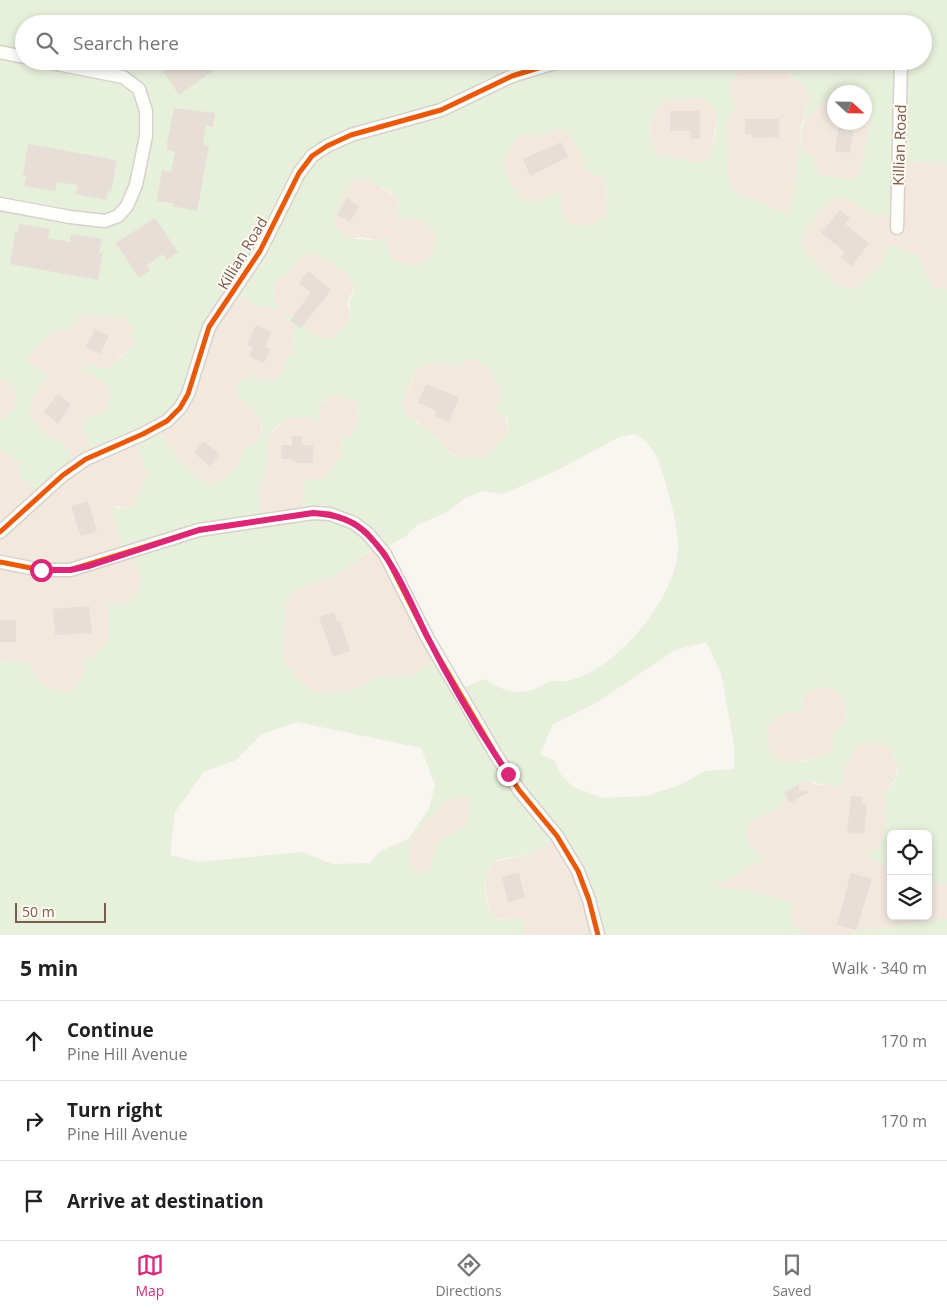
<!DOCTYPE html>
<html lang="en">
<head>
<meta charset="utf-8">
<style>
	body { margin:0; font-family:"Open Sans",sans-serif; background:#f6f6f6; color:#202124 }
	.controls { position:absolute; right:15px; bottom:15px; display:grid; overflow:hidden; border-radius:8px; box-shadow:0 2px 8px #0003 }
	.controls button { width:45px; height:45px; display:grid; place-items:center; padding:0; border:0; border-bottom:1px solid #e0e0e0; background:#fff; color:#202124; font:25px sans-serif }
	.compass { position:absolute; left:827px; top:85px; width:45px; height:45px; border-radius:50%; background:#fff; box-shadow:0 2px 8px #0003; rotate:112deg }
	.scale { position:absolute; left:15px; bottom:12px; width:91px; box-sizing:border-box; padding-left:5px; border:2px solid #7a5c4d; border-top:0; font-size:14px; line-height:18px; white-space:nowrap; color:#7a5c4d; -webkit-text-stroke:4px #fffaf3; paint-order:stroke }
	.stop { position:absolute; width:15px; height:15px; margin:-11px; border:4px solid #db2777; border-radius:50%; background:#fff }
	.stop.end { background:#db2777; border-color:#fff; box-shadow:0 1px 5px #0008 }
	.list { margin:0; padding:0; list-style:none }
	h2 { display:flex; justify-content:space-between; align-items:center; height:65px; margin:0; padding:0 20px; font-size:21px }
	h2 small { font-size:16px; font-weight:400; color:#757577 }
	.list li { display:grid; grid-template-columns:32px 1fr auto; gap:15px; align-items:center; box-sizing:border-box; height:80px; padding:0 20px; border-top:1px solid #e0e0e0 }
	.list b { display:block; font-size:19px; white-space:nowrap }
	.list p { margin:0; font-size:16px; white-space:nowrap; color:#757577 }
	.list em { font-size:16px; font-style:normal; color:#757577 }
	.icon { flex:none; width:28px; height:28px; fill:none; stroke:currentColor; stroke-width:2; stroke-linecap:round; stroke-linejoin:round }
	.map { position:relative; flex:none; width:947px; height:935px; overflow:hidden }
	.search { position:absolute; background:#fff; box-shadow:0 2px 8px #0003; left:15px; right:15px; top:15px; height:55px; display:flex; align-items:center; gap:12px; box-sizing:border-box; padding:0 18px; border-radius:28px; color:#757577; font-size:19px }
	.sheet { height:305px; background:#fff }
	nav { display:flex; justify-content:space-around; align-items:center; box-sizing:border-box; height:70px; border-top:1px solid #e0e0e0; background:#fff; font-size:14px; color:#757577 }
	nav a { display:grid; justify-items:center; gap:2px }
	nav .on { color:#db2777 }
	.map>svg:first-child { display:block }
	.residential { fill:#f2e8de }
	.green { fill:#e7f0db; fill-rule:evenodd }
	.building { fill:#e6ded7 }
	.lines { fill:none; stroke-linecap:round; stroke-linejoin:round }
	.street-casing { stroke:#d7d1cb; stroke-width:15 }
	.street { stroke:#fefefd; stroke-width:12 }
	.cycleway-casing { stroke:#fffaf3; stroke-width:8 }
	.cycleway { stroke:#e8590c; stroke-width:5 }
	.route { stroke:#db2777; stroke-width:6 }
	.labels { text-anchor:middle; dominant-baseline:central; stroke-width:4; stroke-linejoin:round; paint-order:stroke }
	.street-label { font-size:15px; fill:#7a5c4d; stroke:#fffaf3 }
</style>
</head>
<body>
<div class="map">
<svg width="947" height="935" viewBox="0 0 947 935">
	<rect width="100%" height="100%" fill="#f9f5f0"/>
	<g class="residential">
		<path d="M768 61H781L793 79 799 80 810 96 801 127 798 171 790 215 734 192 726 171 729 146 726 123 735 109 729 87 738 70Z"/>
		<path d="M698 97 709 101 714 107 717 118 711 156 701 163 658 154 650 144 651 115 654 109 664 99 682 100Z"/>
		<path d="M825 101H834V122H864L865 117 870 125 861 174 850 180 821 174 801 149V131L807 118Z"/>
		<path d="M556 130 567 132 583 157 586 173 600 175 606 181 607 213 594 225H570L563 215 560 192 536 202 521 199 507 177 503 161 517 138 527 134 539 136Z"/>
		<path d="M929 162 947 165V290L932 287 918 256 883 261 855 289 839 286 810 257 801 244 805 229 834 197 851 200 871 214 901 163Z"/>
		<path d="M358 178 373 182 397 198 399 206 426 222 437 236 432 256 415 266 397 261 387 251 386 246 379 241 361 237 349 239 338 233 332 223 338 204 347 185Z"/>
		<path d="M310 253 317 255 343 270 353 281 354 289 347 303 351 315 335 337 326 339 311 334 304 325 284 315 294 326 293 352 276 379 267 381 248 375 240 400 253 406 261 419V433L257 440 243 450 239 462 222 482 209 485 191 473 170 450 158 428 197 375 209 333 237 292 257 306 278 309 274 303 275 282 279 277 289 273 301 255Z"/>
		<path d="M80 313 123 316 132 328 135 337 132 348 120 356 112 367 103 369 86 364 83 369 104 383 111 391 108 408 98 416 134 440 148 475 134 504 128 508 115 506 133 549 141 580 139 592 124 606 108 604 109 640 92 658 81 684 66 694 41 685 33 675 6 661 0 664V449L19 463 62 442 49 438 29 416 31 400 48 375 28 363 29 342Z"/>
		<path d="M470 359 478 360 489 368 498 385 508 431 486 457 459 458 443 447 439 437 425 431 419 423 406 415 402 403 417 369 424 363 435 362 456 367Z"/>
		<path d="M0 374 16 389V409L0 419Z"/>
		<path d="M330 395 346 396 356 402 359 407 358 423 350 436 341 437 342 453 328 476 323 479 306 512 262 519 259 492 266 470 269 435 290 417H309Z"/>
		<path d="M374 548 379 552 435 660 409 677H375L358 688 339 693H314L296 677 283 659 286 601 302 586 336 576Z"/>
		<path d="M818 687 838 691 846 708 845 723 834 732 833 749 825 756 812 759 789 763 778 762 770 751 766 728 775 716 802 711 803 696Z"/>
		<path d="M881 742 889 747 898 766 896 778 883 795 887 811 882 844 874 851H867L870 858 891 867V916H928V881L947 884V919L854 932 853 935H804L794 928 792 915 794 902 702 887 753 820 779 808 790 789 804 780 817 785 845 782 843 768 858 745Z"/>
		<path d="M463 796 467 799 471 812 466 825 440 840 429 870 418 873 409 869V846L414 834 447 800Z"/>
		<path d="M555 840 573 869 594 935H525L523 930 525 918 510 920 496 918 490 912 486 893V873L494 862 529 854Z"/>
	</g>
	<g class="green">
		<path d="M0 0H947V165L929 162 901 163 896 215 871 214 851 200 834 197 805 229 801 244 810 257 839 286 855 289 883 261 890 244 918 256 932 287 947 290V884L928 881V834H891V867L870 858 866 851H874L882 843 887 811 883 795C887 790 893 785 896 779 903 766 892 749 881 742L858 745 843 768 845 782 839 787 804 781 790 789 779 808 753 820 747 829 749 845 766 859 713 887 746 890 794 902 792 915 794 927 804 935H594L573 869 555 840C546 845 537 852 527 854 518 857 501 857 493 863 482 872 483 908 495 917 503 923 516 919 525 918L523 930 525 935H0V664C10 660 23 659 32 666 34 685 50 688 66 693 82 687 85 675 85 659L92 657 109 640 108 604 124 606 139 592 140 580 133 549H124L111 508H128L134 504 148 475 134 440 94 456 82 426 89 416H98L108 408 111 391 104 383 83 369 86 364C116 374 109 363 132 348 135 334 132 328 124 317L79 316 70 331 57 328 29 356V363L49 375 31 400 29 416 49 438 62 442 78 466 39 496 19 475V463L0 449V419L16 409V389L5 378 0 383ZM24 24H923V61H781L797 83 799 80 810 96C798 135 797 175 790 215L734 192 727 172 729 146 726 123 735 109 729 87 738 70 768 61H24ZM834 92H864L865 117 870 126 861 174 849 180 821 174 815 165V159L801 149C801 123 807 118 825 101H834ZM698 97C727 108 715 131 711 156L701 163 658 154C644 136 649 115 664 99L682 100ZM556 130 567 132 583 157 586 173 600 175 606 181 607 213 594 225H570L563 215 560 191 536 202 521 199 507 177 503 161 517 138 527 134 539 136ZM358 178C369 181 391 189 397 199 401 205 398 213 397 219 419 216 423 218 437 236L432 256 415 266 397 261 387 251 386 236 379 241C358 237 344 244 333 223L347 185ZM310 253C322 256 356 274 354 289 352 303 346 298 351 315L335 337C318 341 315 336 304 325 299 320 290 317 283 313L294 326 293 352 276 379 267 381 248 375 235 386 240 400C254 407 271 425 256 441 253 444 247 446 243 450 241 453 241 458 239 461 232 474 223 482 209 485 187 469 171 453 158 429L194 398 197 375 213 325 237 292 257 306 278 310 274 303 275 282 279 277 289 273 301 255ZM469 359C490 360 498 381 501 399L495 408 507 419 508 431 486 457C464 458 449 461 439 438 427 431 418 423 406 415L402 403C418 367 414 357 456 367ZM330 395C361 396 366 411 350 436L341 437 342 453 328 476 323 479H304L305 512 262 518 259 492 266 470 269 435C281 419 301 411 318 422L322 402ZM635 434C656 445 661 467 667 488 672 506 677 525 678 544 680 594 616 672 567 681 562 682 557 680 552 681 546 682 540 687 535 689 517 696 500 690 485 679L455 691 435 660 409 677H375L358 688 339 693H314L296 677 283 659 286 602 302 586 336 576 373 548 380 551 406 536 417 525 447 512 466 498 482 491 503 494 556 471 619 437ZM706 642 721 673 734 745V769L705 771 680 785 646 796 603 798 573 787 561 775 555 761 540 754 553 724 596 703 675 650ZM818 687 838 691 846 708 845 723 834 732 833 749C819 761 796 764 778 761L770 751 767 728 775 716 802 711 803 696ZM297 722 421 748 435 785 429 809 408 839 379 852 370 863 332 864 302 852 198 862 170 855 175 812 204 772 236 760 262 734ZM463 796 467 799 471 812 466 825 440 840 429 869 418 873 410 869 409 846 414 834 447 800Z"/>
		<path d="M947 919V935H853L854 932Z"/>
	</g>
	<g class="building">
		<path d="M156 61H207L213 71 179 95Z"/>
		<path d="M174 108 215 113 213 127 206 125 203 144 209 146 197 211 172 206 175 204 157 201 162 170 171 172 175 152 167 150V143Z"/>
		<path d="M670 111H700V139H691V131H670Z"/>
		<path d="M745 119H779V137L752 138V134H745Z"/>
		<path d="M839 125 854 127 850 153 835 151Z"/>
		<path d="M561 142 568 157 530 176 523 159Z"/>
		<path d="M28 144 117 160 111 192 108 191 106 200 76 194 78 185 57 182 55 191 24 186 26 176H23Z"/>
		<path d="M347 198 359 206 350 222 337 215Z"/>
		<path d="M840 210 850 218 845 224 869 243 852 266 841 258 845 252 821 233Z"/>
		<path d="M155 218 178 252 167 260 163 254 147 265 150 270 139 278 116 243Z"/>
		<path d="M19 224 50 229 48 238 70 242 71 234 102 239 99 254 103 252 98 280 10 264 15 232 18 233Z"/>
		<path d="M308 271 331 290 301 328 290 321 311 292 299 283Z"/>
		<path d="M256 325 271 332 265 347 270 349 264 363 249 356 253 348 247 345Z"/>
		<path d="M95 329 109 336 100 354 86 347Z"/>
		<path d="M426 384 459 397 449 422 434 416 437 411 418 403Z"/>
		<path d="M58 394 71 404 58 424 44 412Z"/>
		<path d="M292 436H302V445H313V463H298L292 461V459H281V445H292Z"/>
		<path d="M203 441 220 454 210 466 194 453Z"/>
		<path d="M88 501 97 531 81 536 71 506Z"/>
		<path d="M89 606 92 633 55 635 53 609Z"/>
		<path d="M334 612 337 622 340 621 350 651 333 657 319 617Z"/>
		<rect x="0" y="620" width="16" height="22"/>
		<path d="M799 784V791L809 792 790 803 784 793Z"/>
		<path d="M851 796 863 797 862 804H867L864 834 847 832Z"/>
		<path d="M519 873 525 898 508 902 502 877Z"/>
		<path d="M851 873 872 879 856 930 837 925Z"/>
	</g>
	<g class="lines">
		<defs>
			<g id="street">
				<path d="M0 52 24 57"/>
				<path d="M0 204 70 217 105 221 118 216 127 206 136 185 146 136V111L139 89 123 77 42 61"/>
				<path d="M897 228 901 61"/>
				<path d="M0 532 63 475 86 459 143 434 167 421 180 408 188 394 209 327 260 251 299 173 312 156 327 146 351 135 441 110 512 76 561 61"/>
				<path d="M0 562 41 570H70L199 530 313 513 330 514 354 523 367 533 385 554 428 639 496 755 519 790 557 836 578 871 589 900 598 935"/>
			</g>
		</defs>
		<use href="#street" class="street-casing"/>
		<use href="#street" class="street"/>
		<defs>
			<g id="cycleway">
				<path d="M0 532 63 475 86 459 143 434 167 421 180 408 188 394 209 327 260 251 299 173 312 156 327 146 351 135 441 110 512 76 561 61"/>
				<path d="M0 562 41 570H70L199 530 313 513 330 514 354 523 367 533 385 554 428 639 496 755 519 790 557 836 578 871 589 900 598 935"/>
			</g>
		</defs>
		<use href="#cycleway" class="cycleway-casing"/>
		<use href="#cycleway" class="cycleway"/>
	</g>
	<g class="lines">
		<path class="route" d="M41 570H70L89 566 199 530 313 513C334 514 353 519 368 535 395 562 410 602 427 636 451 684 479 731 508 774"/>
	</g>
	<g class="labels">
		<g class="street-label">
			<text transform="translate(899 145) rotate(-88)">Killian Road</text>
			<text transform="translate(242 253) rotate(-59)">Killian Road</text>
		</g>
	</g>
</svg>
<div class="controls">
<button><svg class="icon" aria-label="locate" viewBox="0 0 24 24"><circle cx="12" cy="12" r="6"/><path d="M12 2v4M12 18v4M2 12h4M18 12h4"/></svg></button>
<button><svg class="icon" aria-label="layers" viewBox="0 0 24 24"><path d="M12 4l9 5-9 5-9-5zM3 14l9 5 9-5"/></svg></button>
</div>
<svg class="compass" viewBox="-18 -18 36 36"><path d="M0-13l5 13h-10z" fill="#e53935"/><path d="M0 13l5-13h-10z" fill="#757577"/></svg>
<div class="scale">50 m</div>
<div class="stop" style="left:41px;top:570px"></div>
<div class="stop end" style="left:508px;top:774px"></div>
<div class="search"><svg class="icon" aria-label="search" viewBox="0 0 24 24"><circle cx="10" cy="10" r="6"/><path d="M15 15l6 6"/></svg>Search here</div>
</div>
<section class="sheet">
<h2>5 min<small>Walk · 340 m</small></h2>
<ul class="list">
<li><svg class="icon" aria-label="ahead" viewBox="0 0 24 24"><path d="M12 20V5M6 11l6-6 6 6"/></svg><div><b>Continue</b><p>Pine Hill Avenue</p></div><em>170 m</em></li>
<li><svg class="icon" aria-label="right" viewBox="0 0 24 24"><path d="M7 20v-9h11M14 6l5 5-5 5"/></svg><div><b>Turn right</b><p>Pine Hill Avenue</p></div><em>170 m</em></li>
<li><svg class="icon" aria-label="arrive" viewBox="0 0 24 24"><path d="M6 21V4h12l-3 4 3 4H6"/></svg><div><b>Arrive at destination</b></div></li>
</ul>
</section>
<nav>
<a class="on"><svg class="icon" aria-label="map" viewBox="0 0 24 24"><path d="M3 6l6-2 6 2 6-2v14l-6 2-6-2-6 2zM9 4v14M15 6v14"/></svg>Map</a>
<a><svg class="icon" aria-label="directions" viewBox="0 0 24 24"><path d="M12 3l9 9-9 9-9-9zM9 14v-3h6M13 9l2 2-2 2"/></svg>Directions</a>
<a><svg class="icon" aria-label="saved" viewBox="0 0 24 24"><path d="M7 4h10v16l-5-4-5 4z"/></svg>Saved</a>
</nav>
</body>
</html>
